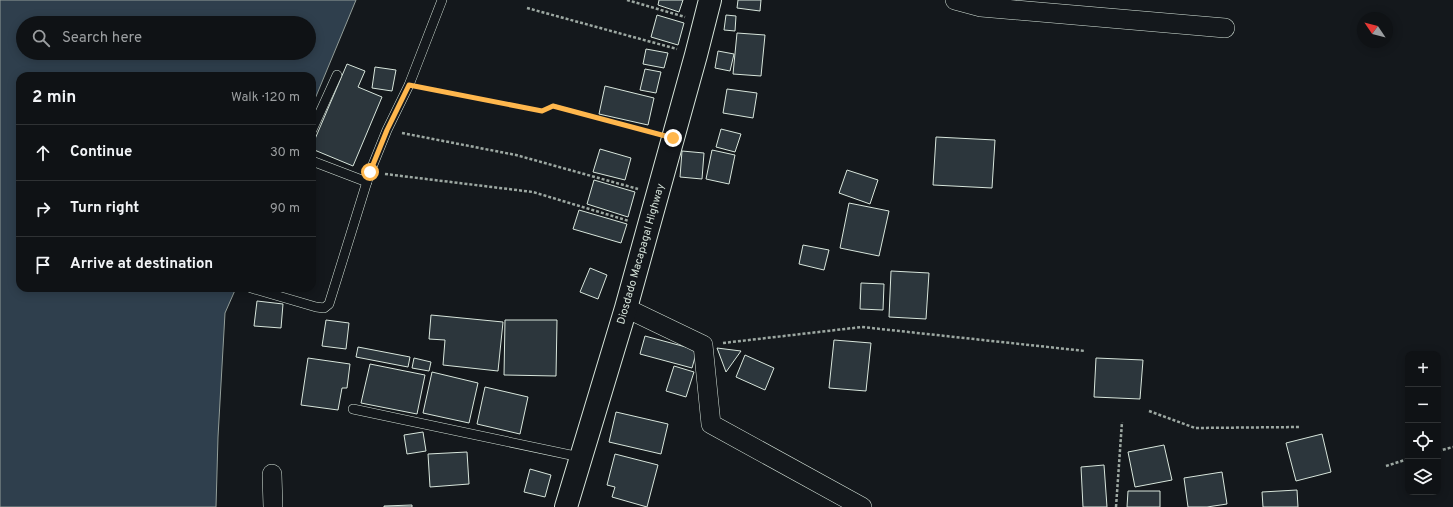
<!DOCTYPE html>
<html lang="en">
<head>
<meta charset="utf-8">
<style>
	body { margin:0; font-family:Overpass,sans-serif; background:#181b1e; color:#f1f3f6 }
	.controls { position:absolute; right:12px; bottom:12px; display:grid; overflow:hidden; border-radius:8px; box-shadow:0 2px 10px #0003 }
	.controls button { width:36px; height:36px; display:grid; place-items:center; padding:0; border:0; border-bottom:1px solid #2f3234; background:#0f1215; color:#f1f3f6; font:20px sans-serif }
	.compass { position:absolute; left:1357px; top:12px; width:36px; height:36px; border-radius:50%; background:#0f1215; box-shadow:0 2px 10px #0003; rotate:305deg }
	.stop { position:absolute; width:12px; height:12px; margin:-9px; border:3px solid #ffb74d; border-radius:50%; background:#fff }
	.stop.end { background:#ffb74d; border-color:#fff; box-shadow:0 1px 4px #0008 }
	.list { margin:0; padding:0; list-style:none }
	h2 { display:flex; justify-content:space-between; align-items:center; height:52px; margin:0; padding:0 16px; font-size:17px }
	h2 small { font-size:13px; font-weight:400; color:#9b9ea0 }
	.list li { display:grid; grid-template-columns:26px 1fr auto; gap:12px; align-items:center; box-sizing:border-box; height:56px; padding:0 16px; border-top:1px solid #2f3234 }
	.list b { display:block; font-size:15px; white-space:nowrap }
	.list em { font-size:13px; font-style:normal; color:#9b9ea0 }
	.icon { flex:none; width:22px; height:22px; fill:none; stroke:currentColor; stroke-width:2; stroke-linecap:round; stroke-linejoin:round }
	.map { position:relative; flex:none; width:1453px; height:507px; overflow:hidden }
	.search { position:absolute; background:#0f1215; box-shadow:0 2px 10px #0003; left:16px; top:16px; width:300px; height:44px; display:flex; align-items:center; gap:10px; box-sizing:border-box; padding:0 14px; border-radius:22px; color:#9b9ea0; font-size:15px }
	.panel { position:absolute; background:#0f1215; box-shadow:0 2px 10px #0003; left:16px; top:72px; width:300px; height:220px; border-radius:12px }
	.map>svg:first-child { display:block }
	.water { fill:#2f3f4d; stroke:#939e99; fill-rule:evenodd }
	.building { fill:#2c363c; stroke:#d8e6dc }
	.lines { fill:none; stroke-linecap:round; stroke-linejoin:round }
	.service-casing { stroke:#d8e6dc; stroke-width:10 }
	.minor-casing { stroke:#d8e6dc; stroke-width:20 }
	.trunk-casing { stroke:#d8e6dc; stroke-width:24 }
	.path { stroke:#9da8a2; stroke-width:2.5; stroke-dasharray:3 2; stroke-linecap:butt }
	.service { stroke:#14181c; stroke-width:9 }
	.minor { stroke:#14181c; stroke-width:19 }
	.trunk { stroke:#14181c; stroke-width:22 }
	.route { stroke:#ffb74d; stroke-width:5 }
	.labels { text-anchor:middle; dominant-baseline:central; stroke-width:3; stroke-linejoin:round; paint-order:stroke }
	.street-label { font-size:11px; fill:#d8e6dc; stroke:#14181c }
</style>
</head>
<body>
<div class="map">
<svg width="1453" height="507" viewBox="0 0 1453 507">
	<rect width="100%" height="100%" fill="#14181c"/>
	<path class="water" d="M0 0H356L312 106V76H20V288H236L225 313 218 437 216 507H0ZM23 23H309V53H23Z"/>
	<g class="building">
		<path d="M659 0H683L679 12 658 5Z"/>
		<path d="M738 0H761L760 11 737 8Z"/>
		<path d="M657 15 684 23 678 45 651 37Z"/>
		<path d="M726 15 736 16 735 31 724 30Z"/>
		<path d="M737 33 765 35 761 76 733 74Z"/>
		<path d="M646 49 668 53 664 68 643 64Z"/>
		<path d="M718 51 734 54 730 71 715 68Z"/>
		<path d="M347 64 365 71 358 87 382 97 353 166 312 149V146Z"/>
		<path d="M375 67 396 70 392 91 372 88Z"/>
		<path d="M645 69 661 72 656 93 640 90Z"/>
		<path d="M605 86 654 98 648 125 599 114Z"/>
		<path d="M727 89 757 93 753 118 723 113Z"/>
		<path d="M721 129 741 134 735 152 716 147Z"/>
		<path d="M936 137 995 140 992 188 933 185Z"/>
		<path d="M600 149 631 158 625 180 593 172Z"/>
		<path d="M712 150 735 155 729 184 706 179Z"/>
		<path d="M682 151 704 153 702 179 680 177Z"/>
		<path d="M847 170 878 180 870 204 839 193Z"/>
		<path d="M594 180 635 192 628 217 587 204Z"/>
		<path d="M849 203 889 211 879 256 840 248Z"/>
		<path d="M579 210 627 224 621 243 573 229Z"/>
		<path d="M803 245 829 250 824 270 799 264Z"/>
		<path d="M590 268 607 275 598 299 580 292Z"/>
		<path d="M891 271 929 273 926 319 889 317Z"/>
		<path d="M861 283 884 284 883 310 860 309Z"/>
		<path d="M257 301 283 304 281 328 254 326Z"/>
		<path d="M431 315 503 322 498 371 443 365 445 340 429 339Z"/>
		<path d="M326 320 349 323 346 349 322 346Z"/>
		<path d="M505 320H557L556 376 504 375Z"/>
		<path d="M645 336 697 350 692 368 640 354Z"/>
		<path d="M834 340 871 343 866 391 829 388Z"/>
		<path d="M358 347 410 357 408 367 356 357Z"/>
		<path d="M717 348 741 351 726 372Z"/>
		<path d="M745 355 774 368 765 390 736 377Z"/>
		<path d="M308 358 350 364 347 388H342L338 410 301 405Z"/>
		<path d="M414 358 431 362 429 371 412 368Z"/>
		<path d="M1096 358 1143 360 1140 399 1094 397Z"/>
		<path d="M370 364 425 375 417 414 361 403Z"/>
		<path d="M674 366 694 372 686 397 666 391Z"/>
		<path d="M432 372 478 383 469 423 423 413Z"/>
		<path d="M485 387 528 397 520 434 477 424Z"/>
		<path d="M616 412 668 424 661 454 609 442Z"/>
		<path d="M423 432 426 451 407 454 404 435Z"/>
		<path d="M1322 434 1331 472 1296 481 1286 443Z"/>
		<path d="M1164 445 1172 480 1135 487 1128 452Z"/>
		<path d="M467 452 469 484 430 487 428 454Z"/>
		<path d="M615 454 658 465 647 507 612 497 615 487 607 485Z"/>
		<path d="M1104 465 1107 507H1083L1081 467Z"/>
		<path d="M530 469 551 475 545 497 524 492Z"/>
		<path d="M1222 472 1227 504 1207 507H1188L1184 478Z"/>
		<path d="M1297 490 1298 507H1263L1262 492Z"/>
		<path d="M1128 491H1160V507H1127Z"/>
		<path d="M412 505V507H384V506Z"/>
	</g>
	<g class="lines">
		<defs>
			<g id="service">
				<path d="M312 130 337 75"/>
				<path d="M312 161 367 182"/>
				<path d="M251 288 316 307 324 308 329 304 370 172 387 130 409 85 442 0"/>
				<path d="M353 409 580 457"/>
			</g>
			<g id="minor">
				<path d="M955 0 981 7 1225 28"/>
				<path d="M626 308 703 345 711 424 862 507"/>
				<path d="M272 474 273 507"/>
			</g>
			<path id="trunk" d="M566 507 626 308 696 55 710 0"/>
		</defs>
		<use href="#service" class="service-casing"/>
		<use href="#minor" class="minor-casing"/>
		<use href="#trunk" class="trunk-casing"/>
		<g class="path">
			<path d="M627 0 685 17"/>
			<path d="M527 8 677 49"/>
			<path d="M424 88 542 111 553 105 653 133"/>
			<path d="M402 133 516 155 638 189"/>
			<path d="M385 174 533 192 629 221"/>
			<path d="M723 343 862 327 1085 351"/>
			<path d="M1149 411 1195 428 1299 427"/>
			<path d="M1438 451 1453 447"/>
			<path d="M1386 466 1408 459"/>
			<path d="M1116 507 1122 422"/>
		</g>
		<use href="#service" class="service"/>
		<use href="#minor" class="minor"/>
		<use href="#trunk" class="trunk"/>
	</g>
	<g class="lines">
		<path class="route" d="M370 172 387 130 409 85 542 111 553 106 673 138"/>
	</g>
	<g class="labels">
		<g class="street-label">
			<text transform="translate(641 254) rotate(-74)">Diosdado Macapagal Highway</text>
		</g>
	</g>
</svg>
<div class="controls">
<button>+</button>
<button>−</button>
<button><svg class="icon" aria-label="locate" viewBox="0 0 24 24"><circle cx="12" cy="12" r="6"/><path d="M12 2v4M12 18v4M2 12h4M18 12h4"/></svg></button>
<button><svg class="icon" aria-label="layers" viewBox="0 0 24 24"><path d="M12 4l9 5-9 5-9-5zM3 14l9 5 9-5"/></svg></button>
</div>
<svg class="compass" viewBox="-18 -18 36 36"><path d="M0-13l5 13h-10z" fill="#e53935"/><path d="M0 13l5-13h-10z" fill="#9b9ea0"/></svg>
<div class="stop" style="left:370px;top:172px"></div>
<div class="stop end" style="left:673px;top:138px"></div>
<div class="search"><svg class="icon" aria-label="search" viewBox="0 0 24 24"><circle cx="10" cy="10" r="6"/><path d="M15 15l6 6"/></svg>Search here</div>
<section class="panel">
<h2>2 min<small>Walk · 120 m</small></h2>
<ul class="list">
<li><svg class="icon" aria-label="ahead" viewBox="0 0 24 24"><path d="M12 20V5M6 11l6-6 6 6"/></svg><div><b>Continue</b></div><em>30 m</em></li>
<li><svg class="icon" aria-label="right" viewBox="0 0 24 24"><path d="M7 20v-9h11M14 6l5 5-5 5"/></svg><div><b>Turn right</b></div><em>90 m</em></li>
<li><svg class="icon" aria-label="arrive" viewBox="0 0 24 24"><path d="M6 21V4h12l-3 4 3 4H6"/></svg><div><b>Arrive at destination</b></div></li>
</ul>
</section>
</div>
</body>
</html>
